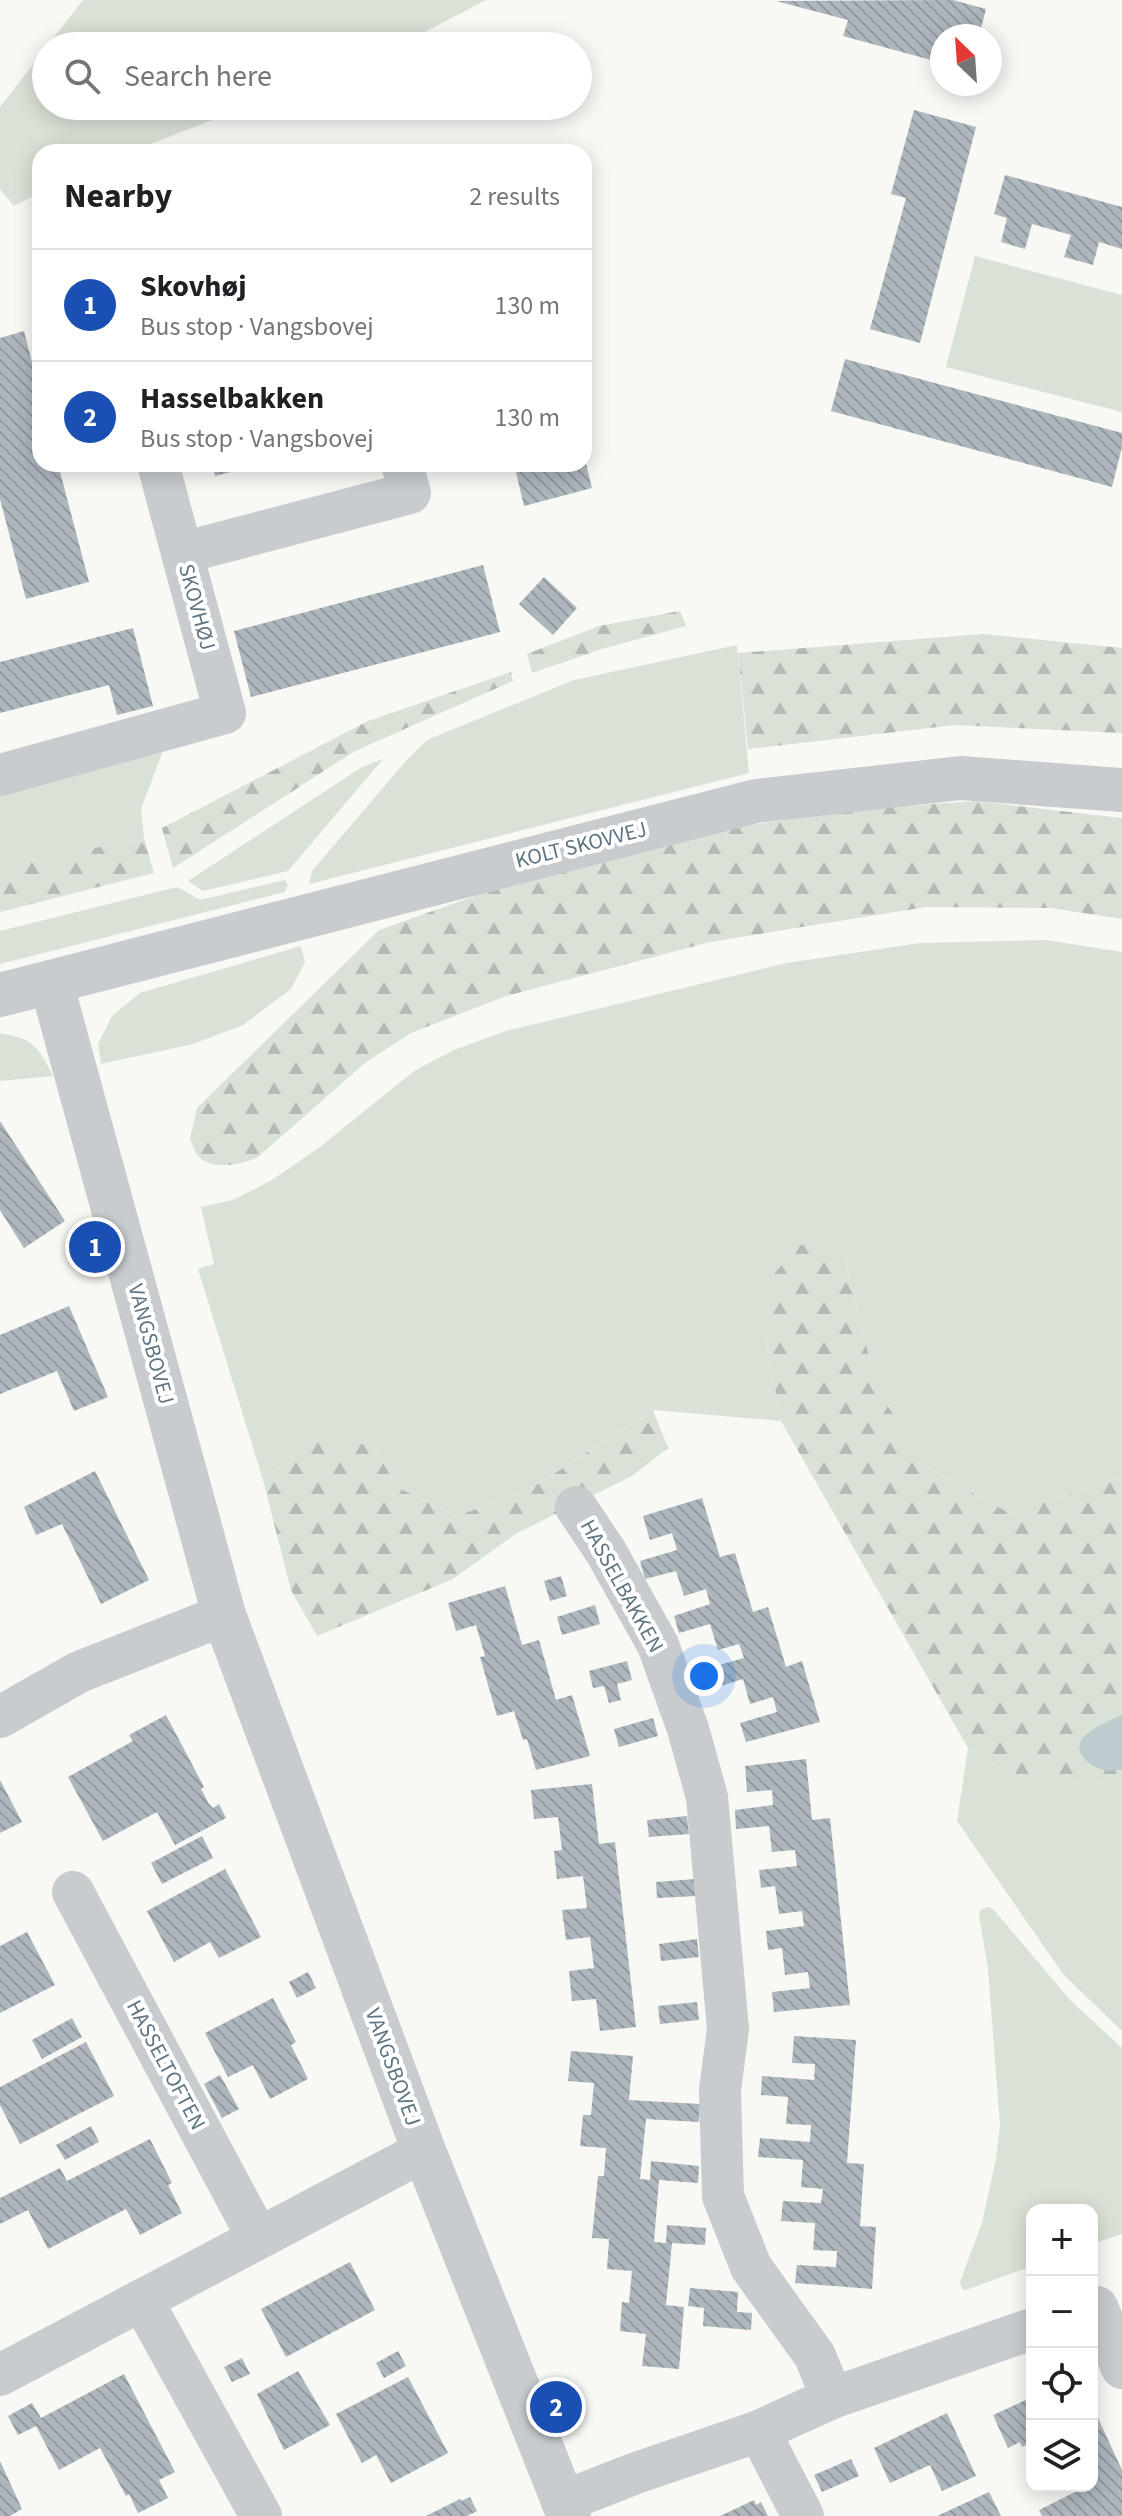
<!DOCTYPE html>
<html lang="en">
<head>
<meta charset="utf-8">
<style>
	body { margin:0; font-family:"Source Sans 3",sans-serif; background:#f2f2f2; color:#202124 }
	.controls { position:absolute; right:24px; bottom:24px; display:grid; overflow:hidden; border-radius:16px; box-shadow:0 4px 20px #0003 }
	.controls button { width:72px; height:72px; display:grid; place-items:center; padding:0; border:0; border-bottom:2px solid #e0e0e0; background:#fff; color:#202124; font:40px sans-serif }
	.compass { position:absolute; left:930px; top:24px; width:72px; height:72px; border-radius:50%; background:#fff; box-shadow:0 4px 20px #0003; rotate:335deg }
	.you { position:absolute; left:704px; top:1676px; width:28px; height:28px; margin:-20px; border:6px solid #fff; border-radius:50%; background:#1a73e8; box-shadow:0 0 0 12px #1a73e833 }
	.badge { display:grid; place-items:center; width:52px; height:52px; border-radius:50%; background:#f54419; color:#fff; font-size:26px; font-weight:700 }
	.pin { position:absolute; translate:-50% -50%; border:4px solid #fff; box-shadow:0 2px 8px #0006 }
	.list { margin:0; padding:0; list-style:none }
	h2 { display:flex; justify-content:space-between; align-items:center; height:104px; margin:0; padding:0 32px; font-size:34px }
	h2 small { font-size:26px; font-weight:400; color:#757577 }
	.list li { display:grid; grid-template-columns:52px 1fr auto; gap:24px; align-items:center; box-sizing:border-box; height:112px; padding:0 32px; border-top:2px solid #e0e0e0 }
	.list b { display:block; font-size:30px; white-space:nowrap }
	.list p { margin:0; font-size:26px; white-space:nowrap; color:#757577 }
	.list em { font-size:26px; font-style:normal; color:#757577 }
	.icon { flex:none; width:44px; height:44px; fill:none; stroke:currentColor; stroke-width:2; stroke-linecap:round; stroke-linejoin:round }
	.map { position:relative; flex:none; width:1122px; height:2516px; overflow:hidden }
	.search { position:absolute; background:#fff; box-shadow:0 4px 20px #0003; left:32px; top:32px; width:560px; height:88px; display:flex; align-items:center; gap:20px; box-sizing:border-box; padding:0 28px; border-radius:44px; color:#757577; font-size:30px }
	.panel { position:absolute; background:#fff; box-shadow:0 4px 20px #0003; left:32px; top:144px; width:560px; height:328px; border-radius:24px }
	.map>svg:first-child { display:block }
	.green { fill:#dae1d6 }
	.forest { fill:url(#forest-firs) }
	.water { fill:#becbcf }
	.building { fill:url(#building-back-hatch) }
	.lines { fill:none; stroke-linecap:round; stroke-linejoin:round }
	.minor { stroke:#c8cccf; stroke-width:42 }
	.tertiary { stroke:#c8cccf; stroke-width:44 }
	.labels { text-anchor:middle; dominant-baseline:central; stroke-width:8; stroke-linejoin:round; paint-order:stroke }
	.street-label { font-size:22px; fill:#607583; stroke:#fff }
</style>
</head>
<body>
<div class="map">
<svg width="1122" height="2516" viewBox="0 0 1122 2516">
	<defs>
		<pattern id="forest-firs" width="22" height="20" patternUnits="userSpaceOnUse" patternTransform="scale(2)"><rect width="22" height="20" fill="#dae1d6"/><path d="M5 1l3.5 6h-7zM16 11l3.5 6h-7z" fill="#b4bbb3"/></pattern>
		<pattern id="building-back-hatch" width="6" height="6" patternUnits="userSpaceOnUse" patternTransform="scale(2)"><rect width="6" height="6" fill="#aeb7bd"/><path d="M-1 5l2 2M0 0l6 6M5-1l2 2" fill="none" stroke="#91999f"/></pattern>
	</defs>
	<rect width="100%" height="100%" fill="#f8f8f5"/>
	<g class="green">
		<path d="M83 0H486L398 46H47Z"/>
		<path d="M46 48V106H248L130 152H40V193L14 206 0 189V107Z"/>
		<path d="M975 256 1122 295V412L946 367Z"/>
		<path d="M737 645 749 773 309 884 312 871 405 762 427 740 574 680Z"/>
		<path d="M164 748 141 809 144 838 0 867V791Z"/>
		<path d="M383 759 288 871 203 891 188 881 362 767Z"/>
		<path d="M285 880 288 885 285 892 0 964V931L177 887 200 900Z"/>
		<path d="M1046 940 1122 952V1477L1009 1513 927 1467 878 1392 850 1283 846 1259 765 1336 781 1421 653 1410 524 1493 456 1516 397 1487 375 1449 309 1443 263 1480 198 1269 214 1264 201 1207 233 1200 272 1180 320 1147 414 1071 454 1050 506 1031 787 963 920 943Z"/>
		<path d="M301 946 305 962 291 989 243 1025 193 1044 101 1064 98 1044 112 1016 140 993Z"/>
		<path d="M0 1033C35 1039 38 1047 53 1076L0 1081Z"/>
		<path d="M968 1748 1018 1780 1122 1784V2031L1063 1974 957 1821Z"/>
		<path d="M989 1907 994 1910 1070 2000 1122 2048V2234L1092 2244V2210H1032V2266L966 2290 962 2289 960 2282 982 2223 996 2159 1000 2125 988 1969 979 1915 981 1909Z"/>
	</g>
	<g class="forest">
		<path d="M680 611 686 626 602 649 532 673 527 654 599 626Z"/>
		<path d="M983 634 1122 648V733L955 725 748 749 738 653Z"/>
		<path d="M511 672 513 681 355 751 173 868 162 828 368 721Z"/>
		<path d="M976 801 1122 818V919L1051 908 926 907 710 942 506 996 411 1033 366 1062 258 1157C243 1164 213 1171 199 1157 195 1153 192 1144 190 1139L197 1108 379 930 540 873 736 827 862 809Z"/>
		<path d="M144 838 154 873 0 912V867Z"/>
		<path d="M799 1245 830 1247 846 1259 850 1283 878 1391 927 1467 1009 1513 1122 1477V1784L1018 1780 968 1748 781 1421 765 1336 775 1273Z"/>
		<path d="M653 1410 668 1448 632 1476 517 1533 453 1579 317 1636 291 1590 263 1480 309 1443 345 1438 375 1449 397 1487 456 1516 524 1493Z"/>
	</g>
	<path class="water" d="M1122 1715V1770C1116 1770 1108 1771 1103 1770 1089 1766 1072 1752 1083 1738 1092 1727 1110 1721 1122 1715Z"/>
	<g class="building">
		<path d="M953 0 986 9 979 36H942V63L843 36 848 20 776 1Z"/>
		<path d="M914 110 976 127 920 343 870 329 906 198 891 194Z"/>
		<path d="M1005 175 1122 207V249L1099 242 1093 265 1064 257 1071 235 1032 224 1025 249 1001 242 1007 218 994 214Z"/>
		<path d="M24 331 40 394V464H58L89 582 26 599 0 499V338Z"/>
		<path d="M845 359 1122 433V447L1112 487 831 411Z"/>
		<path d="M212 464H259V465L215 476Z"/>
		<path d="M514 464H586L592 488 524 506Z"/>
		<path d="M483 565 500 632 251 697 234 631Z"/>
		<path d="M544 577 577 608 553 635 519 604Z"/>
		<path d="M133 628 153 706 117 715 109 685 0 713V662Z"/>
		<path d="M0 1121 65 1221 24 1248 0 1210Z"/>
		<path d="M69 1306 108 1397 74 1411 57 1371 0 1394V1335Z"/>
		<path d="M95 1471 149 1580 101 1604 62 1524 36 1535 24 1507Z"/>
		<path d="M702 1498 720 1557 735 1553 753 1612 768 1607 786 1667 802 1661 820 1722 746 1742 740 1723 777 1712 773 1697 750 1704 743 1679 711 1689 705 1669 744 1658 739 1644 718 1650 710 1624 679 1633 674 1616 710 1604 706 1589 684 1596 676 1571 645 1579 640 1561 677 1550 672 1533 650 1540 643 1516Z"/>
		<path d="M561 1576 567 1596 550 1601 544 1581Z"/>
		<path d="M505 1586 522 1645 539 1640 556 1700 572 1695 590 1756 536 1770 527 1739 523 1740 514 1711 497 1716 480 1657 485 1656 476 1625 456 1631 448 1603Z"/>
		<path d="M595 1605 600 1624 562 1635 557 1617Z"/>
		<path d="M627 1661 632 1680 617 1684 621 1700 609 1703 604 1686 593 1688 589 1671Z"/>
		<path d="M166 1715 204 1787 201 1789 209 1804 213 1808 219 1804 226 1818 175 1845 157 1812 103 1841 68 1777 133 1741 129 1735Z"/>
		<path d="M653 1718 658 1736 619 1747 614 1729Z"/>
		<path d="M806 1759 812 1820 830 1818 850 2005 774 2012 772 1992 810 1988 808 1972 785 1975 782 1948 768 1950 766 1931 804 1926 802 1911 779 1914 775 1886 761 1888 759 1870 797 1866 795 1850 772 1852 769 1826 736 1829 735 1810 773 1805 772 1790 747 1792 745 1766Z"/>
		<path d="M0 1780 22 1822 0 1833Z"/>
		<path d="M592 1784 599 1844 615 1842 636 2027 600 2031 596 1999 572 2001 569 1971 594 1968 590 1937 566 1940 562 1910 587 1908 583 1876 557 1879 554 1851 562 1850 558 1817 534 1819 531 1790Z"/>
		<path d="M687 1816 689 1834 649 1837 647 1820Z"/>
		<path d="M202 1836 213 1858 162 1884 151 1863Z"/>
		<path d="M225 1869 261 1937 219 1958 210 1942 174 1962 147 1911Z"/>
		<path d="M696 1879 697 1896 657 1898 656 1882Z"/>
		<path d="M27 1932 55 1985 0 2013V1946Z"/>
		<path d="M697 1939 699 1957 661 1961 659 1944Z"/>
		<path d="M308 1972 316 1988 297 1998 289 1982Z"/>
		<path d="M273 1998 296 2042 291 2045 308 2079 270 2099 253 2065 228 2077 205 2033Z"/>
		<path d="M697 2002 699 2020 660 2024 658 2006Z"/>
		<path d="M72 2018 82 2037 42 2059 32 2040Z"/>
		<path d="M794 2036 856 2040 847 2163 864 2164 860 2226 876 2227 872 2289 795 2283 797 2265 836 2267 837 2251 813 2250 815 2223 781 2221 783 2201 821 2203 823 2189 801 2187 803 2160 758 2157 760 2138 810 2142 811 2125 786 2124 788 2097 761 2095 762 2076 814 2080 815 2064 792 2063Z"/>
		<path d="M86 2042 114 2096 20 2144 0 2105V2087Z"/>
		<path d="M571 2051 633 2056 629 2100 700 2104 699 2122 646 2119 640 2179 650 2180 651 2161 699 2166 698 2183 659 2180 654 2242 666 2243 667 2225 706 2228 705 2245 672 2243 666 2305 684 2307 679 2369 642 2366 646 2334 620 2331 622 2302 629 2303 632 2271 607 2269 609 2239 592 2238 598 2176H604L606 2148 580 2146 583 2115H591L594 2083 568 2081Z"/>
		<path d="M220 2075 239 2109 222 2118 204 2084Z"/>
		<path d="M91 2126 99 2142 65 2160 56 2145Z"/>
		<path d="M150 2139 172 2183 168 2185 182 2213 140 2235 126 2209 48 2249 28 2210 0 2224V2198L60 2168 67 2181Z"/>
		<path d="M350 2262 375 2310 286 2357 261 2309Z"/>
		<path d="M690 2288 738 2292 737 2312 752 2313 751 2330 703 2326 704 2308 688 2306Z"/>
		<path d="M398 2351 406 2366 384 2378 376 2363Z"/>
		<path d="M242 2358 250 2374 232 2382 224 2367Z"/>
		<path d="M298 2371 330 2425 284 2450 257 2394Z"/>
		<path d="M124 2374 175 2472 159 2480 168 2498 138 2513 129 2494 126 2496 100 2448 59 2470 36 2426 18 2435 8 2416 32 2403 41 2418Z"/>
		<path d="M408 2377 448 2453 391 2483 376 2455 362 2463 336 2414Z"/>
		<path d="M1032 2397V2442L1022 2447 1020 2442 1008 2448 993 2415Z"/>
		<path d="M1092 2405 1122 2470V2516H1042L1039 2510 1087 2486H1092Z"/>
		<path d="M947 2413 976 2476 942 2491 930 2465 890 2483 874 2448Z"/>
		<path d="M851 2459 859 2476 822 2492 814 2475Z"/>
		<path d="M0 2461 22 2509 10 2516H0Z"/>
		<path d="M989 2492 1001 2516H937Z"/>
		<path d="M470 2497 477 2511 467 2516H426L460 2499 461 2501Z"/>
		<path d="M754 2500 756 2505 761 2502 768 2516H720Z"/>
	</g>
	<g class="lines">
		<g class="minor">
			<path d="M182 553 410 493 402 464"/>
			<path d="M0 775 225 713 158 464"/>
			<path d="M576 1507 606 1552 658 1645 688 1729 707 1797 728 2029 720 2090 723 2196 751 2267 815 2356 832 2398"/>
			<path d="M0 1717 79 1672 224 1615"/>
			<path d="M73 1892 258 2238"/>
			<path d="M142 2300 261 2516"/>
			<path d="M1097 2307 1122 2368"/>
			<path d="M0 2375 424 2151"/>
			<path d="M759 2431 803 2516"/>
			<path d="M562 2502 636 2473 759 2431 832 2398 1032 2329"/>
		</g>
		<g class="tertiary">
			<path d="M51 982 224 1615 424 2151 569 2516"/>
			<path d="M0 995 756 801 961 778 1122 790"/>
		</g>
	</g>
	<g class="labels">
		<g class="street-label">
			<text transform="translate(197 607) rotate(75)">SKOVHØJ</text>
			<text transform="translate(581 845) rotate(-14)">KOLT SKOVVEJ</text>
			<text transform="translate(151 1344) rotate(75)">VANGSBOVEJ</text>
			<text transform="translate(622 1586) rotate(61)">HASSELBAKKEN</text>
			<text transform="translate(166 2065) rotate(62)">HASSELTOFTEN</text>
			<text transform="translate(393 2067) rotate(70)">VANGSBOVEJ</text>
		</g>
	</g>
</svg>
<div class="controls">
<button>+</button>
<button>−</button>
<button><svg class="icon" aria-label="locate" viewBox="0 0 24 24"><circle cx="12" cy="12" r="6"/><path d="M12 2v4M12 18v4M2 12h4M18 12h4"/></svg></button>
<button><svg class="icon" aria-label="layers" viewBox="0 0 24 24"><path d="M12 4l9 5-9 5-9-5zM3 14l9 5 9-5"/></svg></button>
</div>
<svg class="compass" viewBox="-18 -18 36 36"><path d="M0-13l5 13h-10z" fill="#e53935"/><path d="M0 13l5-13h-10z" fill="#757577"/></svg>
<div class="you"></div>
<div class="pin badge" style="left:95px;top:1247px;background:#1a4fb4">1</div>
<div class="pin badge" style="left:556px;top:2407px;background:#1a4fb4">2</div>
<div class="search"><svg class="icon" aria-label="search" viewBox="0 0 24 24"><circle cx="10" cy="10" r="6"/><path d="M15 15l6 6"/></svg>Search here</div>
<section class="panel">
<h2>Nearby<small>2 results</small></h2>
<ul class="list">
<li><span class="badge" style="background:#1a4fb4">1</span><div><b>Skovhøj</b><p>Bus stop · Vangsbovej</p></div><em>130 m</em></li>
<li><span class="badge" style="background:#1a4fb4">2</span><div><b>Hasselbakken</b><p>Bus stop · Vangsbovej</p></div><em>130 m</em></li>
</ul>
</section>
</div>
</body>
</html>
